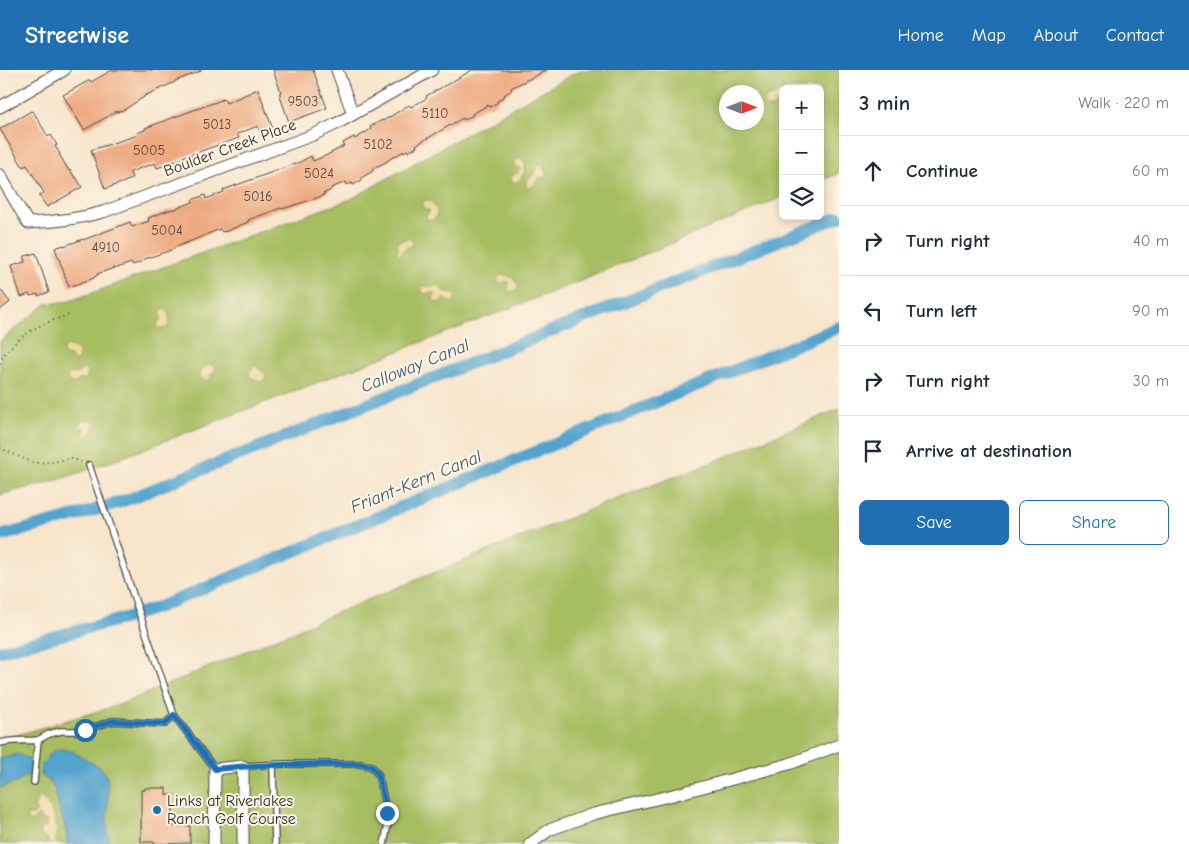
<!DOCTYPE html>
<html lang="en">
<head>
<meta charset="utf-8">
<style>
	body { margin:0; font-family:"Comic Neue",sans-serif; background:#f6f6f7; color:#1f2937 }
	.controls { position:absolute; right:15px; top:15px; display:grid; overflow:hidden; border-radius:8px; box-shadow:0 2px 8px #0003 }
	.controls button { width:45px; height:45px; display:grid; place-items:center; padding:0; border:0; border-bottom:1px solid #e0e1e3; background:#fff; color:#1f2937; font:25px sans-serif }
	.compass { position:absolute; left:719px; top:15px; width:45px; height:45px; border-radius:50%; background:#fff; box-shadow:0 2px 8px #0003; rotate:90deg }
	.stop { position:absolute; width:15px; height:15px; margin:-11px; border:4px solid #1f6fb2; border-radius:50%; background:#fff }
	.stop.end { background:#1f6fb2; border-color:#fff; box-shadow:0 1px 5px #0008 }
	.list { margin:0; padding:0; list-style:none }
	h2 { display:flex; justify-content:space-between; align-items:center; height:65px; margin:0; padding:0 20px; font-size:21px }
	h2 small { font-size:16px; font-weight:400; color:#747a83 }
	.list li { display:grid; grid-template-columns:32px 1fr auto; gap:15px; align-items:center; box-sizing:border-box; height:70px; padding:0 20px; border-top:1px solid #e0e1e3 }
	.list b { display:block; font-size:19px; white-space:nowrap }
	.list em { font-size:16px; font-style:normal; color:#747a83 }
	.actions { display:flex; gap:10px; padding:15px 20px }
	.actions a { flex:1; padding:11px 0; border:1px solid #1f6fb2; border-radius:8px; text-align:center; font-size:18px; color:#1f6fb2 }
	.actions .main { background:#1f6fb2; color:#fff }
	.icon { flex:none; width:28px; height:28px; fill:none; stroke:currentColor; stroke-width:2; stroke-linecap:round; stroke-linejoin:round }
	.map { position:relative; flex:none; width:839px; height:774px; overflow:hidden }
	header { display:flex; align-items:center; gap:30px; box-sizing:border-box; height:70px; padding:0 25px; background:#1f6fb2; color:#fff }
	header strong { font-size:24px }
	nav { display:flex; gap:28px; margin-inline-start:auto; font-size:18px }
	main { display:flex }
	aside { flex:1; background:#fff }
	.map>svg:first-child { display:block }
	.green { fill:#a7bd62; stroke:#697446; fill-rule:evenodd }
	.sand { fill:#eeda9e; stroke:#8c8264 }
	.water { fill:#53a3cd; stroke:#3f677c }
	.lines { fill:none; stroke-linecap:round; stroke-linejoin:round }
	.canal { stroke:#53a3cd; stroke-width:12 }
	.building { fill:#eda980 }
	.lane-casing { stroke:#4a4743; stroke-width:8 }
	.street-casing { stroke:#4a4743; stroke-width:13 }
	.path { stroke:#4a4743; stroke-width:2; stroke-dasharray:1 4; stroke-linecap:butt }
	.lane { stroke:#fff; stroke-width:5.5 }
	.street { stroke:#fff; stroke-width:11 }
	.route { stroke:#1f6fb2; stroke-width:6 }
	.poi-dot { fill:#1f6fb2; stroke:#fcf5e5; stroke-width:2 }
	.labels { text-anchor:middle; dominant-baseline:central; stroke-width:4; stroke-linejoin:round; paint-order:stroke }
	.number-label { font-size:14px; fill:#5c4a40 }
	.street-label { font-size:16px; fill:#2b2b2b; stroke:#fcf5e5 }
	.poi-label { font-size:16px; fill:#2b2b2b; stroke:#fcf5e5; text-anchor:start }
	.water-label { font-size:18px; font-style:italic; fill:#3b5b6c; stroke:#fcf5e5 }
</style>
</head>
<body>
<header>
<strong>Streetwise</strong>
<nav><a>Home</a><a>Map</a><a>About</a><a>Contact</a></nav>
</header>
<main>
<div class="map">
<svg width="839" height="774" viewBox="0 0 839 774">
	<rect width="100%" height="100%" fill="#fcf5e5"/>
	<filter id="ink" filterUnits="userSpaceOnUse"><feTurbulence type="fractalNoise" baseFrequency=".02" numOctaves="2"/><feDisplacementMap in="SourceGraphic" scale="10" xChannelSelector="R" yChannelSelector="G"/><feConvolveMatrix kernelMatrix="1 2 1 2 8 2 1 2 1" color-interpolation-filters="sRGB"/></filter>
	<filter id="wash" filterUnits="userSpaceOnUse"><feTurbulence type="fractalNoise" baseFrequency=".0096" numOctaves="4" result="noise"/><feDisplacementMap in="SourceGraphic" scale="20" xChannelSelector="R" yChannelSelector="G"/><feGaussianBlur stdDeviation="1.12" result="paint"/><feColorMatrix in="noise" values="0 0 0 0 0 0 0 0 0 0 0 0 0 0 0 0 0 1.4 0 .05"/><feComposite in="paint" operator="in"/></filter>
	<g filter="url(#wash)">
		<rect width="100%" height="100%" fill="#f7e5cc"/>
		<g class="green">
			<path d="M580 0H839V103L820 111V19H783V127L578 212 110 392 58 410 0 425V271L46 234 70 231 351 129ZM726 22H756V52H726Z"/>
			<path d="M839 339V774H0V670L119 635 372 528 611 431 708 394Z"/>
		</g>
		<g class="sand">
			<path d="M779 21 783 22V46L777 47 775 43 776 41 780 39 781 35V34L778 33 772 38C767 38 765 38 764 33L766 28 775 25Z"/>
			<path d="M516 89H520L524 90C527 98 523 109 515 113L511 110C511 104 518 105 520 99L519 97 514 96V93Z"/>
			<path d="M541 95 545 100 546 106 544 108H539L533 116 530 118H527L526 116V112L533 105 537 96Z"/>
			<path d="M426 130 431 131 437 140C438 147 434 152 427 149L426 146 429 142V140L423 139 422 133Z"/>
			<path d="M409 168 412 171 413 175 411 176 404 179 401 184 398 185 397 182 399 178 397 176 398 171Z"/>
			<path d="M501 205C507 204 512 208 516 211L518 216C516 220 513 223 508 221L509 213 508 211 501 214 498 213 497 209Z"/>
			<path d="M436 215 441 216 443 221 453 223 456 227 454 232 451 233 445 228C441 231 440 234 434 231L433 228 435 225V223H431L426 224 422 222V218L424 216H432Z"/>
			<path d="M162 239 167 240C170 246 170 253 167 258L163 259 159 257 157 255V253L161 250 160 242Z"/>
			<path d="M67 276C75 275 81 282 78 290L74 292 70 286 64 284 63 279Z"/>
			<path d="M208 294 215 296V301L214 303 211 304 210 309 206 311C195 305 202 300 208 294Z"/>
			<path d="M255 296 266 304C265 309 263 312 259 312L255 309 250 307 249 304V302Z"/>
			<path d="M86 298 88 305 86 310 81 309 75 313H72L68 311 67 307C69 303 72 303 77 304L83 299Z"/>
			<path d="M84 350H91L96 354 95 357 89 366H85L83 363 85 358 80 357 79 356 81 352Z"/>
			<path d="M39 726C47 730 57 748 55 757L57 759 55 769 58 774H49L47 768 40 764V757H46L48 755 47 751 41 750 39 745 36 747 32 752 26 749 27 745H34L37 740 34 738Z"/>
		</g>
		<g class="water">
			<path d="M61 679C72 679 77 684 85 689 91 693 100 695 104 701 111 711 107 743 107 755 107 761 108 768 110 774H67L66 760 59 738 55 720 48 710 40 704 41 695C47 692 45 691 48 687 50 682 56 680 61 679Z"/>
			<path d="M19 684 30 690 32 693 30 703 28 706 22 708 20 711 0 718V689Z"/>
		</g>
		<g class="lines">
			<g class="canal">
				<path d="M0 466 79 445 126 430 839 147"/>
				<path d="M0 581 122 549 159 537 839 257"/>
			</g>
		</g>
		<g id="blocks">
			<g class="building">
				<path d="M112 0H201V1L175 11V12L144 26V27L122 41 121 40 118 42 117 41 84 60 63 25 90 10 91 12Z"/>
				<path d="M273 0H313L327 38 289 52 280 26V22H281Z"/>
				<path d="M472 0H547L511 18 512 20 504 25 505 26 497 31 498 32 490 37 488 35 472 44 473 45 464 50 463 48 459 50 416 75 417 77 408 82 407 80 404 82V81L388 90V91L372 99 373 101 361 108 362 110 353 115 352 113 347 115 346 112 331 118V120L323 124 324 125 314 129 282 139 281 138 248 150V152L225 162V161L222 162 220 159 174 178V179L142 190V192L132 195 131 193 114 199V198L97 204 98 205 94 207V208L69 217 55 178 64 175V176L83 169V170L130 152 132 157 149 151 148 148 169 140 175 139 193 132 192 130 205 125 206 129 224 122 223 120 300 92 311 86 313 91 327 85 344 76 343 73 354 67 355 69 371 59 370 57 382 50 383 51 409 35 411 37 427 28 426 26 455 10Z"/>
				<path d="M258 19 272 57 260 62 258 56 237 64 239 68 183 87 184 88 174 92 157 98 155 93 152 94 130 102 132 109 105 119 91 80 138 65 137 63 145 60V58L224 29 226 33Z"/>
				<path d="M31 41 32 42 33 41 48 67 51 65 57 75 55 76 60 84H59L69 101 70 100 75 108 76 107 82 117 47 137 39 126 44 123 27 95 23 97 0 59Z"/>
				<path d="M36 183 49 222 38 226V224L30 226 29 224 21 227 11 196 25 192 24 187 25 186Z"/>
				<path d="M0 219 10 232 0 240Z"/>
				<path d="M145 718H166V725H173V756H190V773L154 774V772H141V720H145Z"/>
			</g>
		</g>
	</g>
	<g filter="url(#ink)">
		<use href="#blocks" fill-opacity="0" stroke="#4a4743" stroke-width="1"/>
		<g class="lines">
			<defs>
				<g id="lane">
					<path d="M89 395 174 645 215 699"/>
					<path d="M38 670 49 664 61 661H74L85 660 112 651 165 654 174 645"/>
					<path d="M0 673C12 670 25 671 38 670L34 712"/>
					<path d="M273 695 275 774"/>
					<path d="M243 696 282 694H360L371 696 378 704 387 743 388 754 384 774"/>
				</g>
				<g id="street">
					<path d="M337 0 353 44"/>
					<path d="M0 37 64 0"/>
					<path d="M0 105 28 153C54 152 78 149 103 142L313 65 336 54 432 0"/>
					<path d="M214 774 215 699 243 696V774"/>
					<path d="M530 774 549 760 593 744 669 726 789 694 839 675"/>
				</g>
			</defs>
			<use href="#lane" class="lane-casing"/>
			<use href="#street" class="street-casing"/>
			<g class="path">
				<path d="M0 293C2 286 6 282 11 277 30 258 44 253 69 245"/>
				<path d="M0 378 33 393 52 392 72 388 81 392"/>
			</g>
			<use href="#lane" class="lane"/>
			<use href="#street" class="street"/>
		</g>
	</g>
	<g class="lines" filter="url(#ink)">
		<path class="route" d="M85 660 112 651 165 654 174 645 215 699C263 694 311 694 360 694L371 696 378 704 387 743"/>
	</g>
	<circle class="poi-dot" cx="157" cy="740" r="5"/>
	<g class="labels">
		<g class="number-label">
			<text x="303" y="31">9503</text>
			<text x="435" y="43">5110</text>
			<text x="217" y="54">5013</text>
			<text x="378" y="74">5102</text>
			<text x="149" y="80">5005</text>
			<text x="319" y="103">5024</text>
			<text x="258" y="126">5016</text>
			<text x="167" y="160">5004</text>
			<text x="106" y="177">4910</text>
		</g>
		<g class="street-label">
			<text transform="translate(230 78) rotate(-20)">Boulder Creek Place</text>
		</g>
		<g class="poi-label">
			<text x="167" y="731">Links at Riverlakes<tspan x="167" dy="18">Ranch Golf Course</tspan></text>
		</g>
		<g class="water-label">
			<text transform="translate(415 296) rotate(-22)">Calloway Canal</text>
			<text transform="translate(416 412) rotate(-22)">Friant-Kern Canal</text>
		</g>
	</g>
</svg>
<div class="controls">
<button>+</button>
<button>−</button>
<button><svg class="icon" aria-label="layers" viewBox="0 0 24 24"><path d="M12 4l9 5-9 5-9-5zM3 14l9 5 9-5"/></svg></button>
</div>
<svg class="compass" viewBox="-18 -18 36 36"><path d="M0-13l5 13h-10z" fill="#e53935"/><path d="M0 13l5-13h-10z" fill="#747a83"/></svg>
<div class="stop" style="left:85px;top:660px"></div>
<div class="stop end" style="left:387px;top:743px"></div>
</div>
<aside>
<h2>3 min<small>Walk · 220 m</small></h2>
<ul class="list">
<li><svg class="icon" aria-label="ahead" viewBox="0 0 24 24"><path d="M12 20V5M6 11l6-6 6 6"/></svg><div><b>Continue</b></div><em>60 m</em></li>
<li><svg class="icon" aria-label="right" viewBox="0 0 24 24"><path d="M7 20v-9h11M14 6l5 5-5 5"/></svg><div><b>Turn right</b></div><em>40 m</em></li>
<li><svg class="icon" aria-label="left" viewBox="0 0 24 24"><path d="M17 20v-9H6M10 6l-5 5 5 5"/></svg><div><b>Turn left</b></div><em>90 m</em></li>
<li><svg class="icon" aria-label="right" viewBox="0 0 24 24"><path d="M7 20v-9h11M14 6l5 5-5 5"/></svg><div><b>Turn right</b></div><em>30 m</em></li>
<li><svg class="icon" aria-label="arrive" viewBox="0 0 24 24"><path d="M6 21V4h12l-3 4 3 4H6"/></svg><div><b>Arrive at destination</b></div></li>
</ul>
<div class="actions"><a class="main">Save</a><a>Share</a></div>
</aside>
</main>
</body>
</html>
